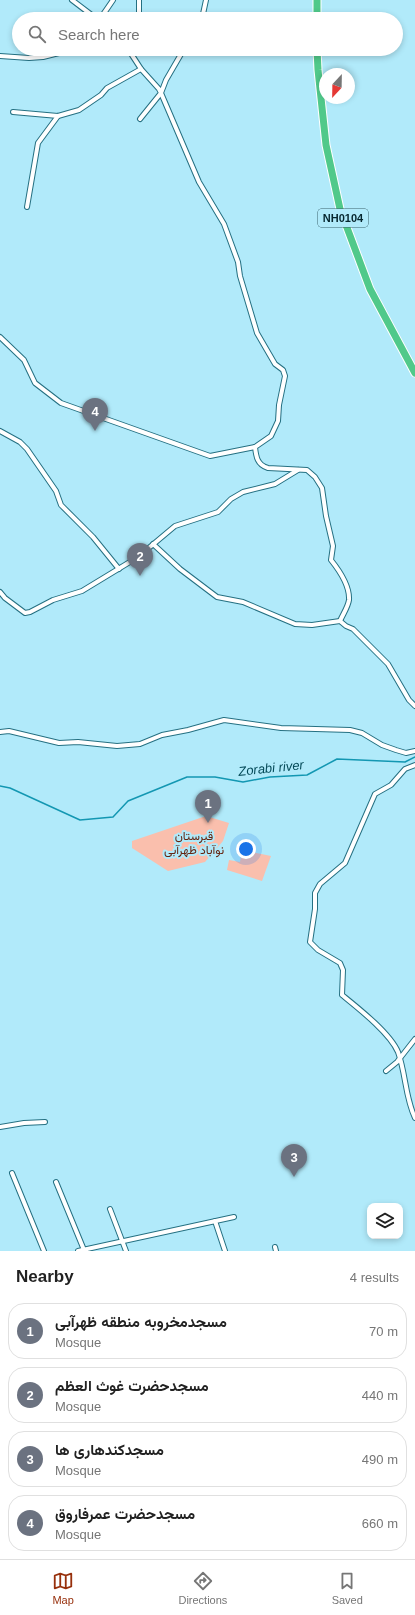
<!DOCTYPE html>
<html lang="en">
<head>
<meta charset="utf-8">
<style>
	body { margin:0; font-family:Arial,Vazirmatn,sans-serif; background:#f6f6f6; color:#222 }
	.controls { position:absolute; right:12px; bottom:12px; display:grid; overflow:hidden; border-radius:8px; box-shadow:0 2px 6px #0003 }
	.controls button { width:36px; height:36px; display:grid; place-items:center; padding:0; border:0; border-bottom:1px solid #e0e0e0; background:#fff; color:#222; font:20px sans-serif }
	.compass { position:absolute; left:319px; top:68px; width:36px; height:36px; border-radius:50%; background:#fff; box-shadow:0 2px 6px #0003; rotate:202deg }
	.you { position:absolute; left:246px; top:849px; width:14px; height:14px; margin:-10px; border:3px solid #fff; border-radius:50%; background:#1a73e8; box-shadow:0 0 0 6px #1a73e833 }
	.badge { display:grid; place-items:center; width:26px; height:26px; border-radius:50%; background:#97300c; color:#fff; font-size:13px; font-weight:700 }
	.pin { position:absolute; translate:-50% -33px; filter:drop-shadow(0 1px 2px #0008) }
	.pin::after { content:''; position:absolute; top:21px; width:14px; height:12px; background:inherit; clip-path:polygon(0 0,100% 0,50% 100%) }
	.list { margin:0; padding:0; list-style:none }
	h2 { display:flex; justify-content:space-between; align-items:center; height:52px; margin:0; padding:0 16px; font-size:17px }
	h2 small { font-size:13px; font-weight:400; color:#767676 }
	.list li { display:grid; grid-template-columns:26px 1fr auto; gap:12px; align-items:center; box-sizing:border-box; height:56px; margin:0 8px 8px; padding:0 8px; border:1px solid #e0e0e0; border-radius:16px }
	.list b { display:block; font-size:15px; white-space:nowrap }
	.list p { margin:0; font-size:13px; white-space:nowrap; color:#767676 }
	.list em { font-size:13px; font-style:normal; color:#767676 }
	.icon { flex:none; width:22px; height:22px; fill:none; stroke:currentColor; stroke-width:2; stroke-linecap:round; stroke-linejoin:round }
	.map { position:relative; flex:none; width:415px; height:1251px; overflow:hidden }
	.search { position:absolute; background:#fff; box-shadow:0 2px 6px #0003; left:12px; right:12px; top:12px; height:44px; display:flex; align-items:center; gap:10px; box-sizing:border-box; padding:0 14px; border-radius:22px; color:#767676; font-size:15px }
	.sheet { height:308px; background:#fff }
	nav { display:flex; justify-content:space-around; align-items:center; box-sizing:border-box; height:56px; border-top:1px solid #e0e0e0; background:#fff; font-size:11px; color:#767676 }
	nav a { display:grid; justify-items:center; gap:2px }
	nav .on { color:#97300c }
	.map>svg:first-child { display:block }
	.green { fill:#fabfad }
	.lines { fill:none; stroke-linecap:round; stroke-linejoin:round }
	.stream { stroke:#1397b2; stroke-width:1.5 }
	.street-casing { stroke:#257082; stroke-width:6 }
	.highway-casing { stroke:#fff; stroke-width:9 }
	.street { stroke:#fff; stroke-width:4 }
	.highway { stroke:#50c98a; stroke-width:7 }
	.labels { text-anchor:middle; dominant-baseline:central; stroke-width:4; stroke-linejoin:round; paint-order:stroke }
	.shield { fill:#b1eafa; stroke:#39616b; stroke-width:1 }
	.shield-label { font-size:11px; font-weight:bold; fill:#06262e }
	.park-label { font-size:12px; fill:#652511; stroke:#b1eafa }
	.water-label { font-size:13px; font-style:italic; fill:#064b59; stroke:#b1eafa }
</style>
</head>
<body>
<div class="map">
<svg width="415" height="1251" viewBox="0 0 415 1251">
	<rect width="100%" height="100%" fill="#b1eafa"/>
	<g class="green">
		<path d="M206 816 229 823 223 841 205 862 168 871 132 848V841Z"/>
		<path d="M242 850 271 856 262 881 227 870 229 860 240 862Z"/>
	</g>
	<g class="lines">
		<path class="stream" d="M0 786 10 788 80 820 113 817 128 801 187 777H215L243 782 270 777 307 775 337 759 405 762 415 757"/>
		<defs>
			<g id="street">
				<path d="M72 0 97 19"/>
				<path d="M139 0V19"/>
				<path d="M100 19 113 0"/>
				<path d="M204 19 203 14 206 0"/>
				<path d="M128 49 141 69 159 89 161 93 140 119"/>
				<path d="M184 49 166 80 161 93 199 182 224 224 238 262 240 276 257 333 275 364 283 370 285 376 279 405 278 421 271 436 255 447C256 456 257 465 268 468L307 470 315 477 322 488 326 516 333 546 331 560C339 570 350 585 349 600 348 607 343 614 340 621L346 626 353 629 388 664 409 700 415 706"/>
				<path d="M0 56 29 58 43 57 67 51 94 49"/>
				<path d="M13 112 58 116 79 110 101 95 107 88 141 69"/>
				<path d="M27 207 38 143 58 116"/>
				<path d="M0 337 24 360 35 383 61 403 210 456 255 447"/>
				<path d="M0 431 20 442 27 449 56 491 61 505 93 537 119 569"/>
				<path d="M153 544 180 569 217 597 243 602 295 624 312 625 340 621"/>
				<path d="M0 592 5 598 25 613 30 612 53 600 82 591 138 557 175 526 218 512 231 499 243 492 275 484 298 470"/>
				<path d="M0 732 9 731 59 743 78 742 117 746 140 744 162 735 188 730 224 720 281 728 350 730 362 733 382 745 396 750 406 753 415 751"/>
				<path d="M415 765 405 769 391 785 375 794 345 863 320 884 315 893V909L310 942 318 950 340 963 343 970 342 995C358 1008 390 1033 398 1052 406 1074 405 1097 415 1118"/>
				<path d="M386 1071 397 1062 415 1039"/>
				<path d="M0 1127 24 1123 45 1122"/>
				<path d="M12 1173 44 1251"/>
				<path d="M56 1182 84 1250"/>
				<path d="M110 1209 126 1251"/>
				<path d="M215 1221 225 1251"/>
				<path d="M275 1247 276 1251"/>
				<path d="M78 1251 234 1217"/>
			</g>
			<g id="highway">
				<path d="M317 0V19"/>
				<path d="M317 49 318 70 326 145 340 209 370 289 415 373"/>
			</g>
		</defs>
		<use href="#street" class="street-casing"/>
		<use href="#highway" class="highway-casing"/>
		<use href="#street" class="street"/>
		<use href="#highway" class="highway"/>
	</g>
	<g class="labels">
		<rect class="shield" x="318" y="209" width="50" height="18" rx="3"/>
		<g class="shield-label">
			<text x="343" y="218">NH0104</text>
		</g>
		<g class="park-label">
			<text x="194" y="836">قبرستان<tspan x="194" dy="14">نوآباد ظهرآبی</tspan></text>
		</g>
		<g class="water-label">
			<text transform="translate(271 768) rotate(-6)">Zorabi river</text>
		</g>
	</g>
</svg>
<div class="controls">
<button><svg class="icon" aria-label="layers" viewBox="0 0 24 24"><path d="M12 4l9 5-9 5-9-5zM3 14l9 5 9-5"/></svg></button>
</div>
<svg class="compass" viewBox="-18 -18 36 36"><path d="M0-13l5 13h-10z" fill="#e53935"/><path d="M0 13l5-13h-10z" fill="#767676"/></svg>
<div class="you"></div>
<div class="pin badge" style="left:208px;top:823px;background:#6b7280">1</div>
<div class="pin badge" style="left:140px;top:576px;background:#6b7280">2</div>
<div class="pin badge" style="left:294px;top:1177px;background:#6b7280">3</div>
<div class="pin badge" style="left:95px;top:431px;background:#6b7280">4</div>
<div class="search"><svg class="icon" aria-label="search" viewBox="0 0 24 24"><circle cx="10" cy="10" r="6"/><path d="M15 15l6 6"/></svg>Search here</div>
</div>
<section class="sheet">
<h2>Nearby<small>4 results</small></h2>
<ul class="list">
<li><span class="badge" style="background:#6b7280">1</span><div><b>مسجدمخروبه منطقه ظهرآبی</b><p>Mosque</p></div><em>70 m</em></li>
<li><span class="badge" style="background:#6b7280">2</span><div><b>مسجدحضرت غوث العظم</b><p>Mosque</p></div><em>440 m</em></li>
<li><span class="badge" style="background:#6b7280">3</span><div><b>مسجدکندهاری ها</b><p>Mosque</p></div><em>490 m</em></li>
<li><span class="badge" style="background:#6b7280">4</span><div><b>مسجدحضرت عمرفاروق</b><p>Mosque</p></div><em>660 m</em></li>
</ul>
</section>
<nav>
<a class="on"><svg class="icon" aria-label="map" viewBox="0 0 24 24"><path d="M3 6l6-2 6 2 6-2v14l-6 2-6-2-6 2zM9 4v14M15 6v14"/></svg>Map</a>
<a><svg class="icon" aria-label="directions" viewBox="0 0 24 24"><path d="M12 3l9 9-9 9-9-9zM9 14v-3h6M13 9l2 2-2 2"/></svg>Directions</a>
<a><svg class="icon" aria-label="saved" viewBox="0 0 24 24"><path d="M7 4h10v16l-5-4-5 4z"/></svg>Saved</a>
</nav>
</body>
</html>
